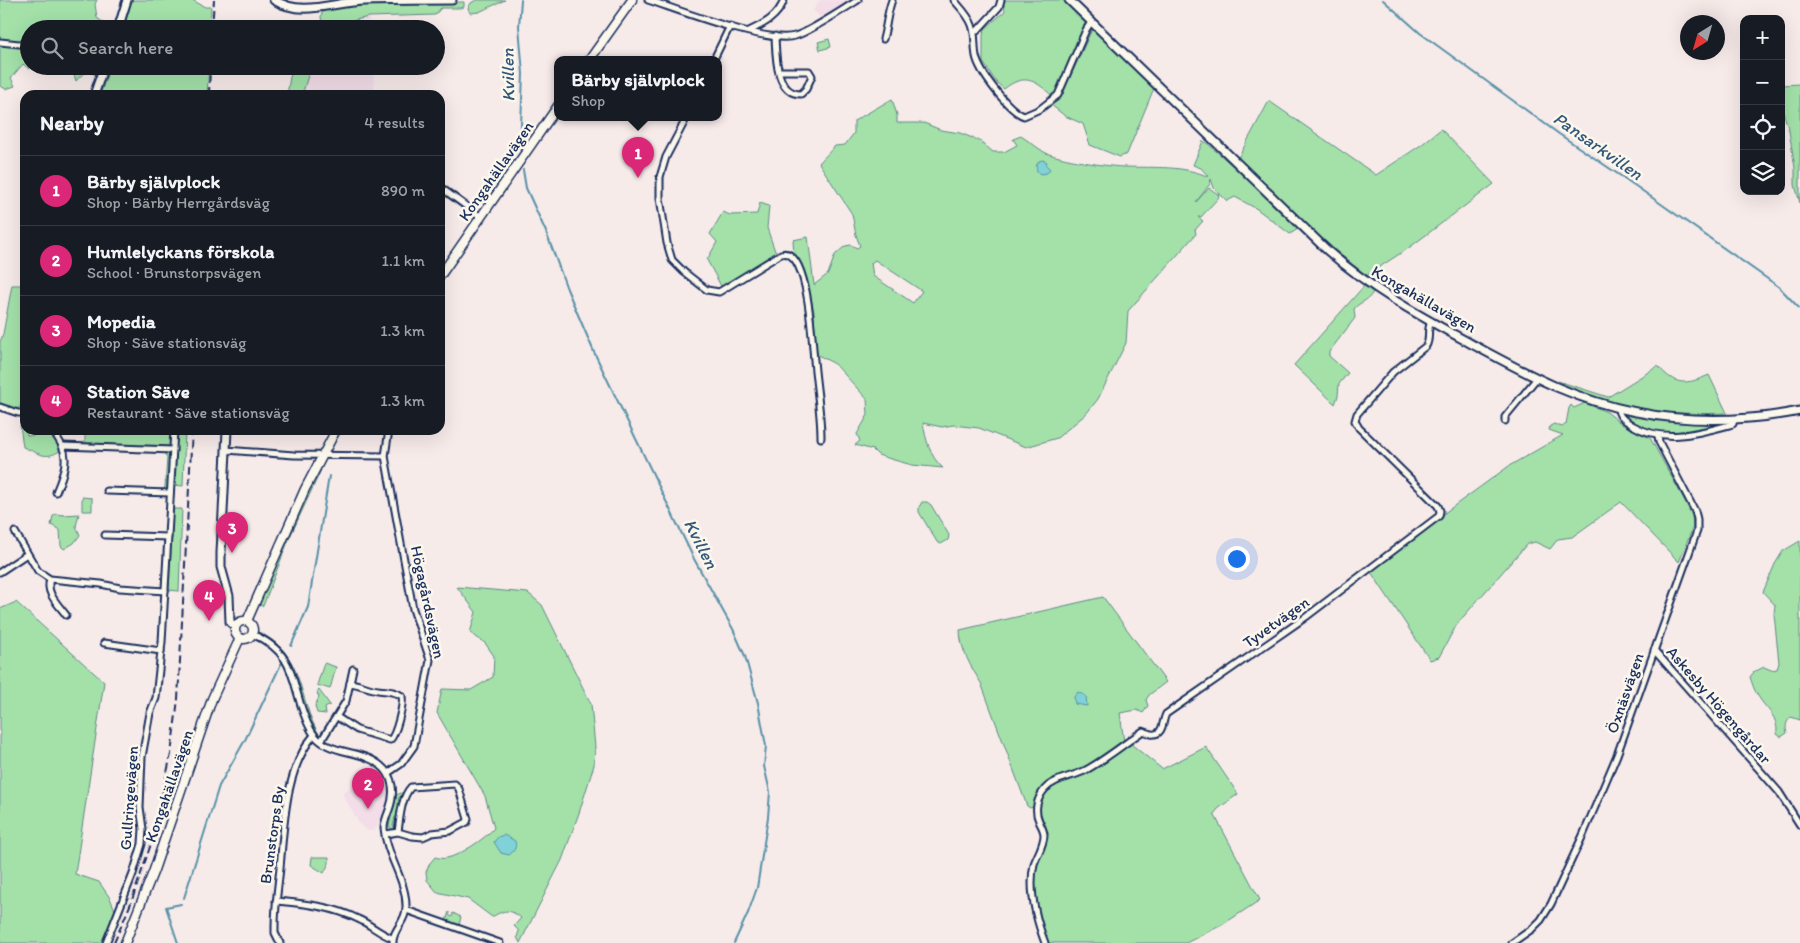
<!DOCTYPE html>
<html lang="en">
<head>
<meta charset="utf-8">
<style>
	body { margin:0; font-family:Itim,sans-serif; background:#20242c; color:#f1f3f6 }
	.controls { position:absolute; right:15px; top:15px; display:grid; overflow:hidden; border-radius:10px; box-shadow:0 5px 20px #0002 }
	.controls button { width:45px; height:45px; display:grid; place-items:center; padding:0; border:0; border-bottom:1px solid #363941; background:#171b24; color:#f1f3f6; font:25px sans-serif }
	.compass { position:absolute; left:1680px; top:15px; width:45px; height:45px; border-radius:50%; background:#171b24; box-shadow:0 5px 20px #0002; rotate:217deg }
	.you { position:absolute; left:1236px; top:558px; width:18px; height:18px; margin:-12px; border:4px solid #fff; border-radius:50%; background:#1a73e8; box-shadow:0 0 0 8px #1a73e833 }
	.badge { display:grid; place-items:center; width:32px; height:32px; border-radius:50%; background:#db2777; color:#fff; font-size:16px; font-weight:700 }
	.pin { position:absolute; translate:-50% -41px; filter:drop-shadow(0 1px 2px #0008) }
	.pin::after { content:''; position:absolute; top:26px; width:18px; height:15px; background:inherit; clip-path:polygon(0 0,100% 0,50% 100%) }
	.popup { position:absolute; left:554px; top:56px; width:168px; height:65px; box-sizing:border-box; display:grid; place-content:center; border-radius:10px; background:#171b24; filter:drop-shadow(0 1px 4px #0005); font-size:16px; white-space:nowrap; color:#9ea1a6 }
	.popup b { font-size:19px; color:#f1f3f6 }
	.popup::after { content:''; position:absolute; left:50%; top:100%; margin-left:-10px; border:10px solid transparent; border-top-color:#171b24 }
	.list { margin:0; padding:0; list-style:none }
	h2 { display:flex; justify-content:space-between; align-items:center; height:65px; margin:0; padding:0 20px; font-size:21px }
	h2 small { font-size:16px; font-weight:400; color:#9ea1a6 }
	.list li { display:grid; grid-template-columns:32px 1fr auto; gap:15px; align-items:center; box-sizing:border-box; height:70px; padding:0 20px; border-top:1px solid #363941 }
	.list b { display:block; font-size:19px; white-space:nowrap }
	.list p { margin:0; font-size:16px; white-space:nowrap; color:#9ea1a6 }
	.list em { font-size:16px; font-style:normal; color:#9ea1a6 }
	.icon { flex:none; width:28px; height:28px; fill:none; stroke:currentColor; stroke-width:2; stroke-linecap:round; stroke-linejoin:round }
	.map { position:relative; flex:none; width:1800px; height:943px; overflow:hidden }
	.search { position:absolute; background:#171b24; box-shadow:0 5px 20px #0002; left:20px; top:20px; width:425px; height:55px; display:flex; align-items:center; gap:12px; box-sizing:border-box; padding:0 18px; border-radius:28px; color:#9ea1a6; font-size:19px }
	.panel { position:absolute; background:#171b24; box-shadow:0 5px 20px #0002; left:20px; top:90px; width:425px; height:345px; border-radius:15px }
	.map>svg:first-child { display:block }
	.built { fill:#f2dde8 }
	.green { fill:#a3e1a9; stroke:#5f8884; fill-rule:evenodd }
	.water { fill:#81d2d8; stroke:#5891a7 }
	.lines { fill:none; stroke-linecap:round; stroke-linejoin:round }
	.stream { stroke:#5891a7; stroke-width:2 }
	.minor-casing { stroke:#1b2f5e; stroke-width:9 }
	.tertiary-casing { stroke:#1b2f5e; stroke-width:11 }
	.secondary-casing { stroke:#1b2f5e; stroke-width:11 }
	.minor { stroke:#fbf7ec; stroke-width:5 }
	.tertiary { stroke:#fbf7ec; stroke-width:7 }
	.secondary { stroke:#fbf7ec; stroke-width:8 }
	.rail { stroke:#1b2f5e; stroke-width:2; stroke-dasharray:8 4; stroke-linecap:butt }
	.labels { text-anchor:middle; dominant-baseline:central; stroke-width:5; stroke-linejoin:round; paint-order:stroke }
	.street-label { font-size:16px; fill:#1b2f5e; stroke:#fbf7ec }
	.water-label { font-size:18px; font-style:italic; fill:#34587c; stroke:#fbf7ec }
</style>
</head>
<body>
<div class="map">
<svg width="1800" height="943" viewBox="0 0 1800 943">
	<rect width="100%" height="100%" fill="#f7ebea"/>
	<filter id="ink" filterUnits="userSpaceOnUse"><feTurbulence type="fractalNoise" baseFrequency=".02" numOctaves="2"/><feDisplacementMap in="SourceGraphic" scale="10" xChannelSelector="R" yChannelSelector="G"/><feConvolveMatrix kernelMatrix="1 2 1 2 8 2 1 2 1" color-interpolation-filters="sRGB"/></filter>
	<g filter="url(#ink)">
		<g class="built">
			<path d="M820 0H850L821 19 813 10Z"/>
			<path d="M369 17 370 29H342L355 20Z"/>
			<path d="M311 66H373L375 95H302Z"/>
			<path d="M371 764 384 775 390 796 382 821 374 831H368L360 825 342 793 351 787Z"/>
		</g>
		<g class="green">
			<path d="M0 0H97L95 4 97 18 113 29H29V66H33L29 69 23 64 11 78 15 86 6 89 0 86Z"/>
			<path d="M132 0H192L205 7H211L210 29H123Z"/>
			<path d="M476 0H505L479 12 470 13 468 8 471 3Z"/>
			<path d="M1003 0H1064L1088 23 1059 91 1054 98C1037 81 1025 72 1004 89L996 82 983 62V35L985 29 1005 11Z"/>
			<path d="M464 2V7L460 8H441L435 15 369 17 355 20 342 29H319L322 23 321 17 322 13 327 9 356 4Z"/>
			<path d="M1093 27 1154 88 1127 154 1120 157 1090 145 1083 124 1065 116 1051 105 1058 101 1062 95Z"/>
			<path d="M829 39 831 47 820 50 818 42Z"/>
			<path d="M71 66H99L96 75C86 70 83 73 76 81Z"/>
			<path d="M110 66H209L207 95H100Z"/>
			<path d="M294 66H311L302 95H287L290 77Z"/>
			<path d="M1800 84V203L1795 185V168L1789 131 1781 105V85Z"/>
			<path d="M892 99 897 115V123H924L941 130 960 133 980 141 993 152H1004L1017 145 1013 139 1021 136C1029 141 1036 147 1044 152 1058 159 1109 167 1126 167 1155 168 1183 165 1209 177L1201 168 1193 165 1203 141 1207 143 1244 176 1298 229 1290 234 1257 209 1235 197 1227 201 1214 188 1211 179 1210 184 1196 202 1209 188 1218 194 1219 197 1201 217H1198L1203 221 1195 230 1196 234 1128 311 1126 343 1098 399 1086 414 1057 438 1026 447 979 428 953 425 942 427 923 423C926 440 930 457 943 468L912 465 894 460 878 455 873 450 855 445 860 441 857 434 868 415 867 399 835 364 816 354 814 312 810 293 799 263 794 255 793 240 808 237 814 285 828 274 835 255 845 246 851 245 857 248 860 246 856 235 852 214 819 163 835 146 845 145 854 133V121ZM875 260 922 291 913 303 873 276 871 263Z"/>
			<path d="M1269 101 1376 175 1421 145 1441 129 1494 184 1410 247 1366 276 1320 237 1238 158Z"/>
			<path d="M760 203 769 206 767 228 776 254 722 288 707 260 717 242 710 234 723 212 730 215 757 214Z"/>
			<path d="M12 285H25V392L20 407 16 410 0 403V342L3 334Z"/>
			<path d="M1364 286 1373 292C1368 302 1360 301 1354 309L1355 318 1329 352V356L1348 373 1339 384 1338 396 1335 404 1294 365Z"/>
			<path d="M1658 366C1675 386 1686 385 1709 375L1727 413C1680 415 1639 412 1593 396 1581 392 1569 388 1558 381L1608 397Z"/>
			<path d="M1585 403 1607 412 1623 425 1650 438 1685 501 1692 516 1693 527 1679 562 1621 502 1572 537 1558 539 1550 549 1535 542 1527 544 1457 624 1439 657 1430 660 1371 572 1426 530 1447 511 1509 466 1563 435 1549 430 1550 426 1554 424 1562 427 1566 424 1569 408 1571 405 1574 408Z"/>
			<path d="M1623 413 1669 421 1721 423 1723 425C1688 432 1653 441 1623 416Z"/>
			<path d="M20 425 28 436 36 435 38 430H49L63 449C45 461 41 454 23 447Z"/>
			<path d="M85 430H170V445L168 447 85 443Z"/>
			<path d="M176 430H185L183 486 174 485Z"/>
			<path d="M167 452 170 456 168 487 165 492 162 490 165 487 167 458 164 453Z"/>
			<path d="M318 469 321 470 289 539 263 606 260 605 263 593 282 548Z"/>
			<path d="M82 497 92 498V511H82Z"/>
			<path d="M922 502H927L931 505 949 535 948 540 941 544 937 542 919 512V507Z"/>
			<path d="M173 509H182L179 591 169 590Z"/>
			<path d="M56 514 64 515 79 514 76 526 80 535 74 543 64 549 61 546 60 530 51 525 53 516Z"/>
			<path d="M1800 541V720L1791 717C1786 722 1785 726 1787 733L1781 737 1777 734C1778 715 1767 711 1758 696 1754 690 1752 683 1750 677L1754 672 1764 667 1771 670 1777 669 1779 663 1774 614 1775 605 1763 592 1775 564 1783 551Z"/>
			<path d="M457 587 528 593 542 605 591 704 595 747 594 765 579 813 562 860 520 943 517 937 519 931 514 926 521 918C509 908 504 910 492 917L468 899 437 892 427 880 426 872 430 863 435 857C438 858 443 859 447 858 459 856 486 838 494 828L485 796 437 713 442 689 471 690 493 677 494 656 485 643 470 633 476 612Z"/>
			<path d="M1103 597 1166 682 1149 695 1146 700 1148 706 1143 713 1137 710 1120 713 1124 742 1092 764 1047 783 1037 795 1033 807 1030 808 1027 806 981 683C971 667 960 649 960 630Z"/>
			<path d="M16 602 104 682 75 874 99 882 110 898 115 910 101 943H0V609Z"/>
			<path d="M256 631C306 652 296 697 320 736 312 730 309 720 305 710 294 674 293 650 255 633Z"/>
			<path d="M324 663 336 667 330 689 317 685Z"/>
			<path d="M319 690 330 705 325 708 326 714 317 713 315 706 319 697 317 693Z"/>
			<path d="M1131 744 1162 769 1206 747 1238 794 1218 809 1214 814 1260 900 1222 925 1186 943H1046C1039 918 1030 891 1036 865 1038 855 1045 846 1046 836 1049 819 1029 811 1048 790 1057 781 1075 779 1086 773 1102 766 1117 755 1131 744Z"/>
			<path d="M404 792 403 797H399L398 804 402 805 399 817H395L393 826 396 828 392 830 389 826 396 795Z"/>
			<path d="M312 857H329V863L324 873 311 865Z"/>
			<path d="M449 912V915L452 917 453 913 461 917 459 925 446 921Z"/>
		</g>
		<g class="water">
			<path d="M1043 160 1047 162 1046 165 1050 169 1047 173 1040 174 1037 171 1036 166 1039 161Z"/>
			<path d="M1078 692 1086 696 1087 706 1075 704 1074 697Z"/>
			<path d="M504 835 515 841C517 848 514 851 509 855L501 853 494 842 498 837Z"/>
		</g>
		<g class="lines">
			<g class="stream">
				<path d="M1383 0 1420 33 1559 134 1637 187 1779 287 1800 309"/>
				<path d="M520 150 523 74 519 26 521 0"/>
				<path d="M523 170 526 188 546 232 567 289 594 352 694 559 733 629 745 656 758 703 766 746 764 766 770 792 768 817 757 888 748 913 734 943"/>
				<path d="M291 646 308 607 329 476"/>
				<path d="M184 898 219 786 245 740 282 662"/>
				<path d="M178 943 166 907 181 904"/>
			</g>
			<defs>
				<g id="minor">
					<path d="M648 0C679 10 766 44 795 36 809 32 844 9 858 0"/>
					<path d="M954 0C960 7 969 16 972 25 976 35 974 46 976 56 979 72 1009 111 1024 116L1040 109 1058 95 1086 30 1091 22"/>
					<path d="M749 31C764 24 778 17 784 0"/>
					<path d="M974 32 977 31 999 7 1001 0"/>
					<path d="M775 36C776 55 775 94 801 94L806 89 812 76 809 71H779"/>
					<path d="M883 39C887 25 887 13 892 0"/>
					<path d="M0 42 29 45"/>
					<path d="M714 59 730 26"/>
					<path d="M687 117 666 157 660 177V198L667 243 672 260 684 272 707 290 719 292 781 254C809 245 812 344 814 360 816 386 821 412 821 438"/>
					<path d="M440 187 481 217"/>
					<path d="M0 407 18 413H25"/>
					<path d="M1618 408C1618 417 1625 420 1632 425 1663 444 1699 433 1733 424L1734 420"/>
					<path d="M1505 421V417L1537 378"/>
					<path d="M51 430C71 451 67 467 56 492"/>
					<path d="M63 446 173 450"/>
					<path d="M226 450 294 455 385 456"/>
					<path d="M107 491 170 493"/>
					<path d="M15 532 38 571 50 579 101 584 120 588 165 591"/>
					<path d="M105 535 168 537"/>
					<path d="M0 572 27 554"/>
					<path d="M50 579C45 593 58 604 66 615"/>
					<path d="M252 634C302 655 289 690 311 730 325 756 359 748 380 765 394 776 395 794 389 810 387 815 384 822 384 828 386 856 407 880 406 908 406 922 392 930 393 943"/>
					<path d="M104 643 161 651"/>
					<path d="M1654 650 1779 792 1800 825"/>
					<path d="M337 717 357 730 390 740C396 735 404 704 402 696 395 691 387 691 378 690 369 689 360 684 350 683"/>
					<path d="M321 741 346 701 353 669"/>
					<path d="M388 773 401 764 414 746 430 660 413 609 385 456 389 430"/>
					<path d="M386 834 398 832 412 836 423 837 432 833 450 831 467 822 468 819 459 789 455 784 411 787C401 798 400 818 398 832"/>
					<path d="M276 901C305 904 332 906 358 919 370 924 380 934 392 938"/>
					<path d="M406 910 500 943"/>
					<path d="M106 943 133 874 142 844 143 829 140 807 142 757 150 713 156 698 162 642 174 430"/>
					<path d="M280 943 275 933V926C275 906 278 887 280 868 284 825 285 769 314 735"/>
					<path d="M1045 943C1036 919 1028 890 1034 864 1037 855 1044 845 1044 835 1044 830 1041 826 1039 821 1034 810 1037 798 1045 789 1055 778 1073 777 1086 770 1106 759 1124 744 1143 731 1145 732 1148 733 1151 734 1164 736 1162 721 1166 714L1306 617 1439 516 1440 511 1438 506 1359 428 1355 421 1357 414 1393 372 1426 346C1431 338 1426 331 1431 322"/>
					<path d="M1512 943 1532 929 1541 920 1551 904 1584 833 1617 755 1697 531V519L1695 511 1659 442 1658 436"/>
				</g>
				<g id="tertiary">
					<path d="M274 0C303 18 335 1 366 1 394 0 423 0 452 0"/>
					<path d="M1069 0 1328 251C1371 289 1418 315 1468 342 1498 358 1528 375 1559 388 1636 421 1718 427 1800 411"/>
					<path d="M118 29 127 0"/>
					<path d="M94 95 104 66"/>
					<path d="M227 430 221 553V567L229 596 230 622 235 626"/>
				</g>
				<g id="secondary">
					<path d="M590 59 632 0"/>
					<path d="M440 276 558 106"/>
					<circle cx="244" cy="630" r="9"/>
					<path d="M247 621 305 489 336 430"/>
					<path d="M125 943 154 870 212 699 240 638"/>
				</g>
			</defs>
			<use href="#minor" class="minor-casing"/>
			<use href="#tertiary" class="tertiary-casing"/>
			<use href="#secondary" class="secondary-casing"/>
			<use href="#minor" class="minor"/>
			<use href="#tertiary" class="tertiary"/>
			<use href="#secondary" class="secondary"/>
			<g class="rail">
				<path d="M212 29 214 0"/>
				<path d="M209 95 210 66"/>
				<path d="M114 943 131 903 153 838 171 754 178 699 192 430"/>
			</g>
		</g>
	</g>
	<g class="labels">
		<g class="street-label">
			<text transform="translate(496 171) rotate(-55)">Kongahällavägen</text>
			<text transform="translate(1424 299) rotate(30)">Kongahällavägen</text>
			<text transform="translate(428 602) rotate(78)">Högagårdsvägen</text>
			<text transform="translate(1276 622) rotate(-35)">Tyvetvägen</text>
			<text transform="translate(1625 693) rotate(-71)">Öxnäsvägen</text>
			<text transform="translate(1719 705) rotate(49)">Askesby Högengårdar</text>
			<text transform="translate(169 786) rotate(-71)">Kongahällavägen</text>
			<text transform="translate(129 798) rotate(-86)">Gullringevägen</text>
			<text transform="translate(272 835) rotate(-82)">Brunstorps By</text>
		</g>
		<g class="water-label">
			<text transform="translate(508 75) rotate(-91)">Kvillen</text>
			<text transform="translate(1598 146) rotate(35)">Pansarkvillen</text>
			<text transform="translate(701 544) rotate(63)">Kvillen</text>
		</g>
	</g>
</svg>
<div class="controls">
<button>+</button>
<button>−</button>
<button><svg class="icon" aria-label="locate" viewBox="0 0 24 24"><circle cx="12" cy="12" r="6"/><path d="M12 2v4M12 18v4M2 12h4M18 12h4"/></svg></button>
<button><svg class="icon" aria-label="layers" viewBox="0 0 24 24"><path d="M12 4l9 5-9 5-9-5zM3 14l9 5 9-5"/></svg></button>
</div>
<svg class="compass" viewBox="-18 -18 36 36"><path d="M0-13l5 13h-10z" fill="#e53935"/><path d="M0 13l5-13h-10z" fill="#9ea1a6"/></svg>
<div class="you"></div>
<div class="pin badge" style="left:638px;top:178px">1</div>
<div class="popup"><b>Bärby självplock</b>Shop</div>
<div class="pin badge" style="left:368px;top:809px">2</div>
<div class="pin badge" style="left:232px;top:553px">3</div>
<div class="pin badge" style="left:209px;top:621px">4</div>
<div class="search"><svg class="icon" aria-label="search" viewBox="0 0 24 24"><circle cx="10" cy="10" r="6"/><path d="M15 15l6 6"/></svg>Search here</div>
<section class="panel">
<h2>Nearby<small>4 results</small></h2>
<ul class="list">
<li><span class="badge">1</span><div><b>Bärby självplock</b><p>Shop · Bärby Herrgårdsväg</p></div><em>890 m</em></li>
<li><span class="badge">2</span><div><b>Humlelyckans förskola</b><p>School · Brunstorpsvägen</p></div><em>1.1 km</em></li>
<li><span class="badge">3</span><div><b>Mopedia</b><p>Shop · Säve stationsväg</p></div><em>1.3 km</em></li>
<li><span class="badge">4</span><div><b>Station Säve</b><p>Restaurant · Säve stationsväg</p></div><em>1.3 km</em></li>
</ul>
</section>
</div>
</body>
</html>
